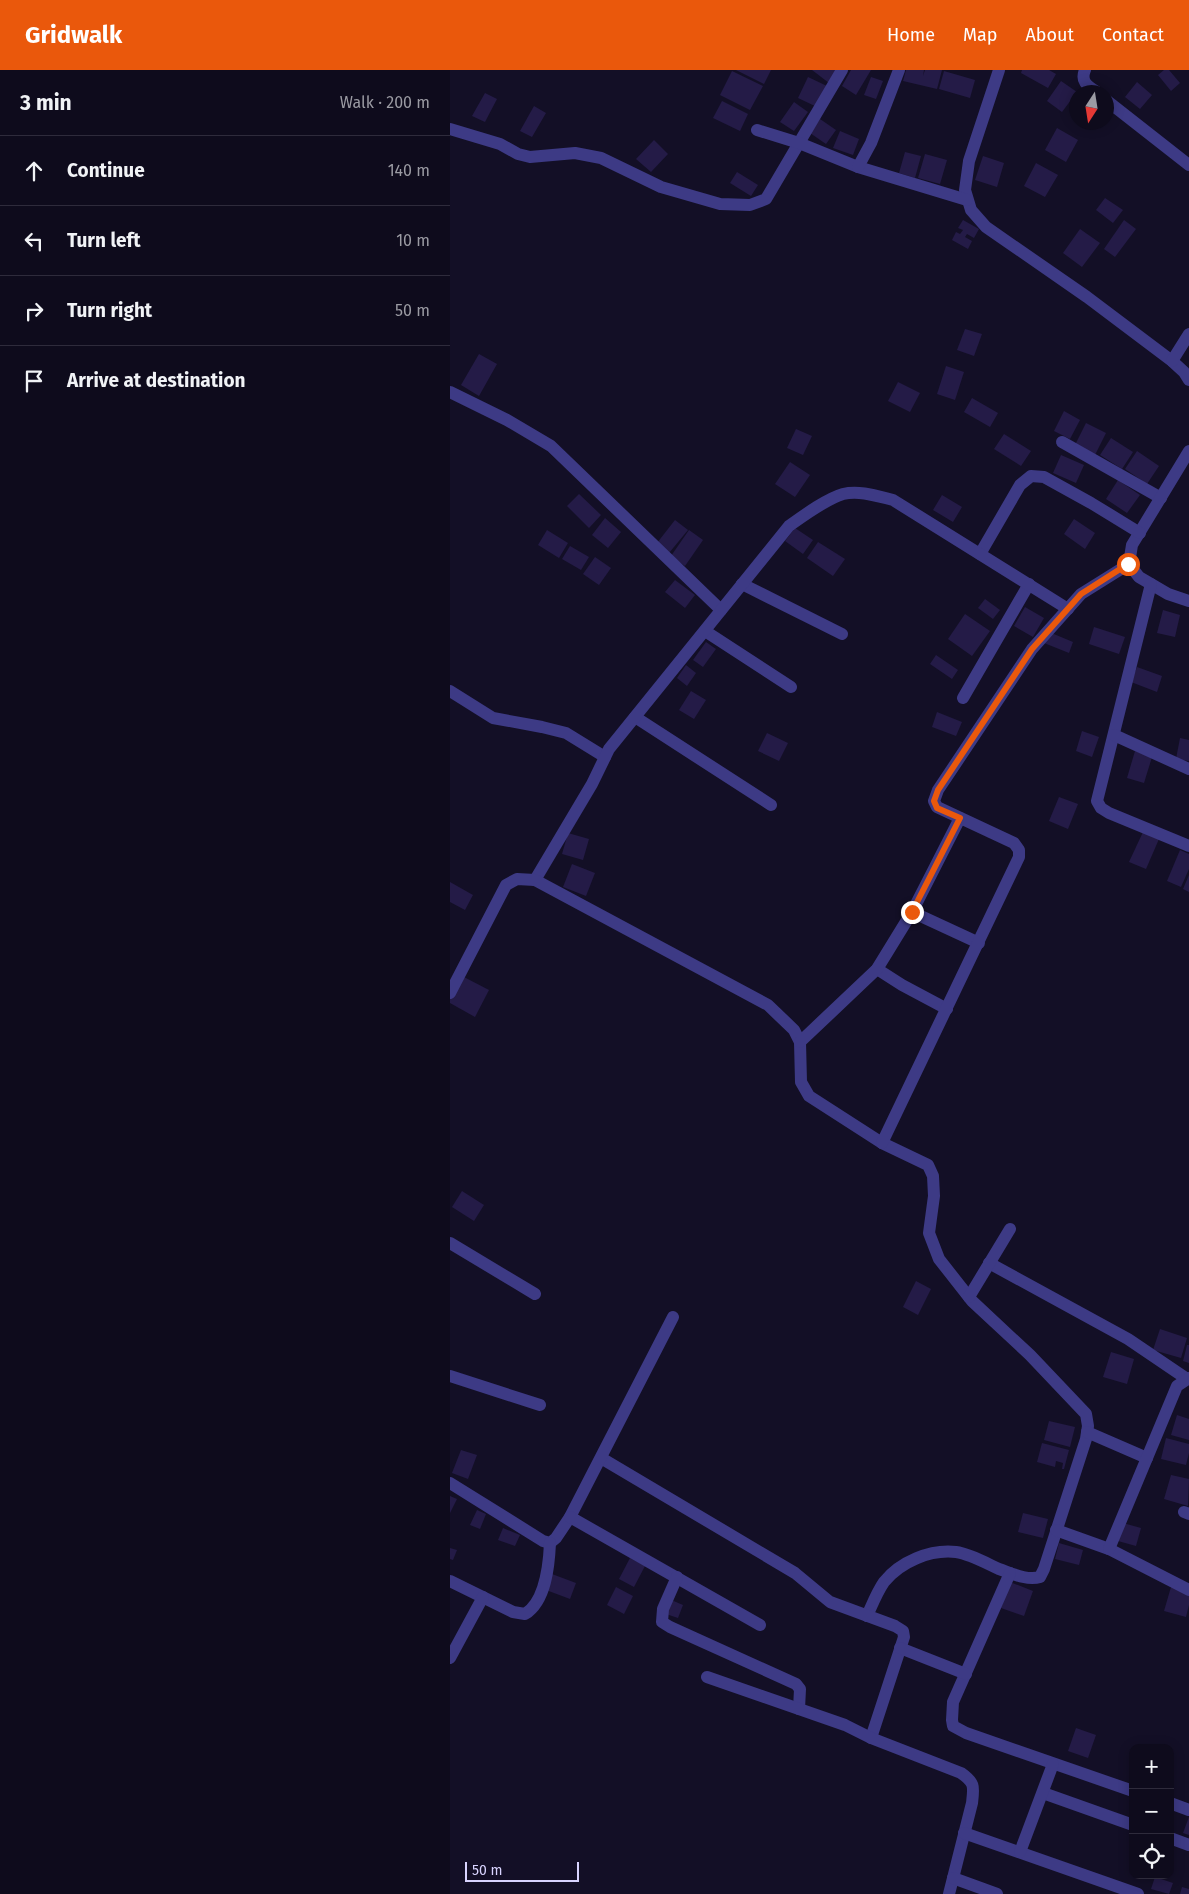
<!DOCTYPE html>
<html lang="en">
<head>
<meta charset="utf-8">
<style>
	body { margin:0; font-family:"Fira Sans",sans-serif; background:#171425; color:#f1f3f6 }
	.controls { position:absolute; right:15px; bottom:15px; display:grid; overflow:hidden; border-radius:10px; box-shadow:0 2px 12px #0003 }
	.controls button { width:45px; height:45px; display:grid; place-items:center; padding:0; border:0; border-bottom:1px solid #2e2b3b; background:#0e0b1c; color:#f1f3f6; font:25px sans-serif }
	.compass { position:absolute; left:619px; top:15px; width:45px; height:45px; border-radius:50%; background:#0e0b1c; box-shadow:0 2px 12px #0003; rotate:192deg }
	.scale { position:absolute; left:15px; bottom:12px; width:114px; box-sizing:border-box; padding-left:5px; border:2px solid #d9d4ff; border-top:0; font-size:14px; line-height:18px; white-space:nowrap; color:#d9d4ff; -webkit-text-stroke:4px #130f26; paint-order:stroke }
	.stop { position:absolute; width:15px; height:15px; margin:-11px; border:4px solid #ea580c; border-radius:50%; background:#fff }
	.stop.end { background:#ea580c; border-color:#fff; box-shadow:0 1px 5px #0008 }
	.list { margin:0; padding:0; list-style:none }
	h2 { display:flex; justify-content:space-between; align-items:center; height:65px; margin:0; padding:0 20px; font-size:21px }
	h2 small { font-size:16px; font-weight:400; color:#9b9ba3 }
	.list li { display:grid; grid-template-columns:32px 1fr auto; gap:15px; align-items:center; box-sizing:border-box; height:70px; padding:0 20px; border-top:1px solid #2e2b3b }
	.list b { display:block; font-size:19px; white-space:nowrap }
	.list em { font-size:16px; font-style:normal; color:#9b9ba3 }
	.icon { flex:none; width:28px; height:28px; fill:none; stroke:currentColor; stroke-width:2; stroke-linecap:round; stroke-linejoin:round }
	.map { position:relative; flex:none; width:739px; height:1824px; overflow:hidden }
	header { display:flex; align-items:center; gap:30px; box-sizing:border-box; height:70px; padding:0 25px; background:#ea580c; color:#fff }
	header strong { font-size:24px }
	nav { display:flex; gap:28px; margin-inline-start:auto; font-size:18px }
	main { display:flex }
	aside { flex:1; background:#0e0b1c }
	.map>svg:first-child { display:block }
	.building { fill:#241b47 }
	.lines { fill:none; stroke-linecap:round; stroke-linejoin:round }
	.minor { stroke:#3d3a85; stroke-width:12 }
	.route { stroke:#ea580c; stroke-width:6 }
</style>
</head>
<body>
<header>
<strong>Gridwalk</strong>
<nav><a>Home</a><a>Map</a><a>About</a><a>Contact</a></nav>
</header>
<main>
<aside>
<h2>3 min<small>Walk · 200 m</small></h2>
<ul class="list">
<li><svg class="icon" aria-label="ahead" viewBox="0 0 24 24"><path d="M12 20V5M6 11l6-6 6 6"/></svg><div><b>Continue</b></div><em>140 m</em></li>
<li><svg class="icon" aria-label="left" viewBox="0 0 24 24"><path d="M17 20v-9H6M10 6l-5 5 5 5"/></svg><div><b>Turn left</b></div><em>10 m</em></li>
<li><svg class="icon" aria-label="right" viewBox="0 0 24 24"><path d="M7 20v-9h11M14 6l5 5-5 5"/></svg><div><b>Turn right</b></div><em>50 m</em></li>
<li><svg class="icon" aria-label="arrive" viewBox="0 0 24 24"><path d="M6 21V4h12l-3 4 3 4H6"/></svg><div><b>Arrive at destination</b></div></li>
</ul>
</aside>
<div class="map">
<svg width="739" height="1824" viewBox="0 0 739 1824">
	<rect width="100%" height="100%" fill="#130f26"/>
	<g class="building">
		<path d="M286 0H321L314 14Z"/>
		<path d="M362 0H389L379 13Z"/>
		<path d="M401 0H421L406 25 392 16Z"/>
		<path d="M456 0H474L473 6 475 0H492L487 19 453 11Z"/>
		<path d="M572 0H599L606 4 598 18 571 3Z"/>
		<path d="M714 0H719L730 13 721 21 708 5Z"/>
		<path d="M282 1 313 16 300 40 270 25Z"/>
		<path d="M494 1 525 10 520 28 489 19Z"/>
		<path d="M358 7 377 16 367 37 348 28Z"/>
		<path d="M421 7 433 11 426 29 414 25Z"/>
		<path d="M611 11 627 22 612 42 597 31Z"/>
		<path d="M687 12 702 25 690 39 675 27Z"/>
		<path d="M35 23 47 29 35 52 22 46Z"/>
		<path d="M272 31 298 44 290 61 263 48Z"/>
		<path d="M344 32 358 42 344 61 330 52Z"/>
		<path d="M84 36 96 43 82 67 70 61Z"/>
		<path d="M370 49 386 60 376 74 360 63Z"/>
		<path d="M607 58 628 70 616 92 595 80Z"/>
		<path d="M390 61 409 69 403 85 383 78Z"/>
		<path d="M204 70 218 84 201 102 186 89Z"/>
		<path d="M455 82 471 86 465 108 449 103Z"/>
		<path d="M475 84 497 90 490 114 468 108Z"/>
		<path d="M533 86 554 93 547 117 525 110Z"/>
		<path d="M586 93 608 105 595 127 574 116Z"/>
		<path d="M287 102 308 115 301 126 280 113Z"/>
		<path d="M655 128 673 140 663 153 646 140Z"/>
		<path d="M513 150 529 159 524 168 517 164 515 167 522 171 518 179 502 170 506 162 510 164 513 160 508 158Z"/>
		<path d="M674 150 686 159 665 187 654 179Z"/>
		<path d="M630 159 650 173 632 197 613 183Z"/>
		<path d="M515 259 532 264 524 286 507 280Z"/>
		<path d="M29 284 47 294 29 326 11 315Z"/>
		<path d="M496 296 514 302 505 330 487 324Z"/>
		<path d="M448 312 470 323 460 342 438 331Z"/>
		<path d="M522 328 548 343 540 357 514 342Z"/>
		<path d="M614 341 630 350 620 369 604 361Z"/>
		<path d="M636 353 656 363 645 385 625 375Z"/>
		<path d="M346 359 362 366 353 385 337 378Z"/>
		<path d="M554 364 581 381 571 396 544 379Z"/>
		<path d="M661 368 683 382 672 399 650 385Z"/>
		<path d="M687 381 709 396 697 414 675 399Z"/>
		<path d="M611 385 634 395 626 413 603 403Z"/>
		<path d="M340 392 360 405 345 427 325 414Z"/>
		<path d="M668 410 690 425 677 443 656 429Z"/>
		<path d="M129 424 151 445 139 458 117 436Z"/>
		<path d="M492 425 512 437 503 452 483 440Z"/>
		<path d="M155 448 171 462 158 478 142 465Z"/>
		<path d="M624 449 645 463 635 479 614 464Z"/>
		<path d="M225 450 238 460 219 483 207 473Z"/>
		<path d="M345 458 363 470 353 484 335 471Z"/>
		<path d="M97 460 118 473 109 488 88 475Z"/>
		<path d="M239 460 253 470 235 496 221 486Z"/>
		<path d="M368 472 395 489 383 506 357 488Z"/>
		<path d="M120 476 139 487 131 500 112 489Z"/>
		<path d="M145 487 161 498 149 515 133 504Z"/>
		<path d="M225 510 245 525 235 538 215 522Z"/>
		<path d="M535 529 550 540 543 549 528 538Z"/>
		<path d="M575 537 594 548 583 567 564 556Z"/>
		<path d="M713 540 730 545 725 567 707 563Z"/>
		<path d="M515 544 540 561 522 586 498 569Z"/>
		<path d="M644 557 675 567 669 584 639 574Z"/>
		<path d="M599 562 623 572 619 583 594 573Z"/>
		<path d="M256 572 266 579 253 597 243 590Z"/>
		<path d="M486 585 508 600 502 609 480 594Z"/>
		<path d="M236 595 246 603 237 616 227 608Z"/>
		<path d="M687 597 712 606 707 622 681 612Z"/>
		<path d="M241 621 256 630 244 649 229 640Z"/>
		<path d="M487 642 512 652 506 666 482 657Z"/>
		<path d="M632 661 649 667 642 687 626 681Z"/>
		<path d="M317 663 338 673 329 691 308 681Z"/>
		<path d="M730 668 739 670V691L726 689Z"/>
		<path d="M685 681 702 687 694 713 677 708Z"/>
		<path d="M609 727 628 734 618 759 599 751Z"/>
		<path d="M693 762 709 769 696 799 679 792Z"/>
		<path d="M118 763 139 769 133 790 112 784Z"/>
		<path d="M730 780 739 784V799L731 817 717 811Z"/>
		<path d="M122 794 145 803 136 826 113 817Z"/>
		<path d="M739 805V822L733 819Z"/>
		<path d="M0 812 23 825 15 840 0 832Z"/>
		<path d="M12 906 39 920 25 947 0 933V929Z"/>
		<path d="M12 1121 34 1135 24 1151 2 1137Z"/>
		<path d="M466 1211 481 1219 468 1245 453 1237Z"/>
		<path d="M710 1259 737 1268 731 1288 703 1280Z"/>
		<path d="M737 1275H739V1293L733 1291Z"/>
		<path d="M661 1282 684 1289 677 1314 653 1307Z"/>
		<path d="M727 1345 739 1349V1370L721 1365Z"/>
		<path d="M599 1351 625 1357 620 1377 594 1370Z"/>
		<path d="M716 1368 739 1374V1383L736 1395 711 1389Z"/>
		<path d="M592 1373 619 1380 614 1399H612L613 1393 606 1391 605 1397 587 1392Z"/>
		<path d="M11 1380 27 1385 18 1409 2 1403Z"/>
		<path d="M721 1405 739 1409 738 1436 714 1429Z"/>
		<path d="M0 1426 7 1429 0 1443Z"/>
		<path d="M27 1440 36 1444 30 1459 20 1455Z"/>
		<path d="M573 1443 598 1449 593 1468 568 1462Z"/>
		<path d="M673 1453 691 1458 686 1476 668 1471Z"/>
		<path d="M53 1458 70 1465 65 1476 48 1470Z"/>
		<path d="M609 1473 633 1480 629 1495 605 1489Z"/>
		<path d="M0 1478 7 1480 3 1490 0 1489Z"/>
		<path d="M180 1488 195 1496 184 1517 169 1509Z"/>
		<path d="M102 1504 126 1513 120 1529 96 1520Z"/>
		<path d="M560 1512 583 1521 574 1546 551 1538Z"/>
		<path d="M166 1517 183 1526 174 1544 157 1535Z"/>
		<path d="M721 1517 739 1522V1535L736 1547 714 1541Z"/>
		<path d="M219 1529 233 1535 228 1548 213 1543Z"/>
		<path d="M626 1658 646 1665 638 1688 618 1681Z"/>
		<path d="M739 1747V1765L733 1763Z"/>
		<path d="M705 1807 723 1813 719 1824 701 1819Z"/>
		<path d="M732 1817 739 1819V1824H730Z"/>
	</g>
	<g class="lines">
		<g class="minor">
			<path d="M549 0 519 91 515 120 521 140 536 157 637 227 722 291 734 302 739 310"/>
			<path d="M635 0C630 12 638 16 647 22"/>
			<path d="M656 30 739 95"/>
			<path d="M0 59 50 74 68 84 80 87 125 83 151 88 211 117 270 134 300 135 316 129 392 0"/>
			<path d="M307 60 349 73 408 97 517 130"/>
			<path d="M408 97 421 73 449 0"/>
			<path d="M722 291 739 264"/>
			<path d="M0 322 57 350 101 376 271 540"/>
			<path d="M612 372 711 428"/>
			<path d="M739 381 682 475 679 494 689 507 718 524 739 531"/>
			<path d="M530 484 570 415 581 406 594 407 641 433 690 463"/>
			<path d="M292 514 392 564"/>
			<path d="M701 514 647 731 651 738 659 743 739 776"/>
			<path d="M255 561 341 617"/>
			<path d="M0 621 43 648 92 657 116 663 155 687"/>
			<path d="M513 628 579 514"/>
			<path d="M185 647 321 735"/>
			<path d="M664 665 739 699"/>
			<path d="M85 810 142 714 159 679 339 456C353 446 376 429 393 424 409 420 427 426 443 430L618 539"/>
			<path d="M462 842 529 873"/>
			<path d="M427 899 452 915 497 939"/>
			<path d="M0 923 56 815 67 809 85 810 318 935 344 960 350 972 351 1012 359 1026 432 1073 478 1095 483 1106 484 1126 479 1163 489 1189 522 1231 580 1285 636 1344 638 1356 636 1369 594 1499 590 1507C577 1511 561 1503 549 1499 536 1493 520 1484 506 1482 480 1479 450 1492 434 1512 427 1522 422 1535 417 1546"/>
			<path d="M350 972 427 899 462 842 510 748"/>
			<path d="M432 1073 569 787V780L564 773 487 737 484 731 488 720 582 579 631 524 679 494"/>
			<path d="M0 1173 85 1224"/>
			<path d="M539 1193 678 1269 737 1309"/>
			<path d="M519 1227 560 1159"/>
			<path d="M0 1306 90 1335"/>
			<path d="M637 1362 697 1388"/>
			<path d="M151 1388 345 1503 380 1532 445 1556 453 1561 454 1567 421 1668"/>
			<path d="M0 1413 93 1471 100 1473 106 1468 120 1447 223 1247"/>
			<path d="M734 1442 739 1444"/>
			<path d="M120 1447 310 1555"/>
			<path d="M606 1460 659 1479 739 1520"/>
			<path d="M659 1479 727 1316 739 1308"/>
			<path d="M560 1503 503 1632 502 1650 503 1656 516 1663 683 1721"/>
			<path d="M227 1507 213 1539 212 1552 220 1557 346 1614 350 1619 349 1639"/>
			<path d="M0 1511 63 1542 75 1544C96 1531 99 1495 100 1473"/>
			<path d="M450 1578 516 1604"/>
			<path d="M0 1588 33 1527"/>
			<path d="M257 1607 395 1655 421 1668 511 1703C525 1713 524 1716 522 1733L499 1824"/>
			<path d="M593 1723 683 1755"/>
			<path d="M720 1733 739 1740"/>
			<path d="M514 1763 688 1824"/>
			<path d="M720 1768 739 1775"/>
			<path d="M570 1782 603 1694"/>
			<path d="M503 1808 547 1824"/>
		</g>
	</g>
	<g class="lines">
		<path class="route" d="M462 842 510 748 487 738 484 731 488 720 582 579 631 524 678 494"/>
	</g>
</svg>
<div class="controls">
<button>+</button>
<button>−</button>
<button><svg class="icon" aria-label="locate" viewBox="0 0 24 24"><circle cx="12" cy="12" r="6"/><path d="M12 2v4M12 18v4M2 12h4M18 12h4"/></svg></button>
</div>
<svg class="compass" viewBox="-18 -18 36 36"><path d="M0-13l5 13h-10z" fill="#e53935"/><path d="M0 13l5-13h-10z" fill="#9b9ba3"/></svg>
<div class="scale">50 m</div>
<div class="stop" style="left:678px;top:494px"></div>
<div class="stop end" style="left:462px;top:842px"></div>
</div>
</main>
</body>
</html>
